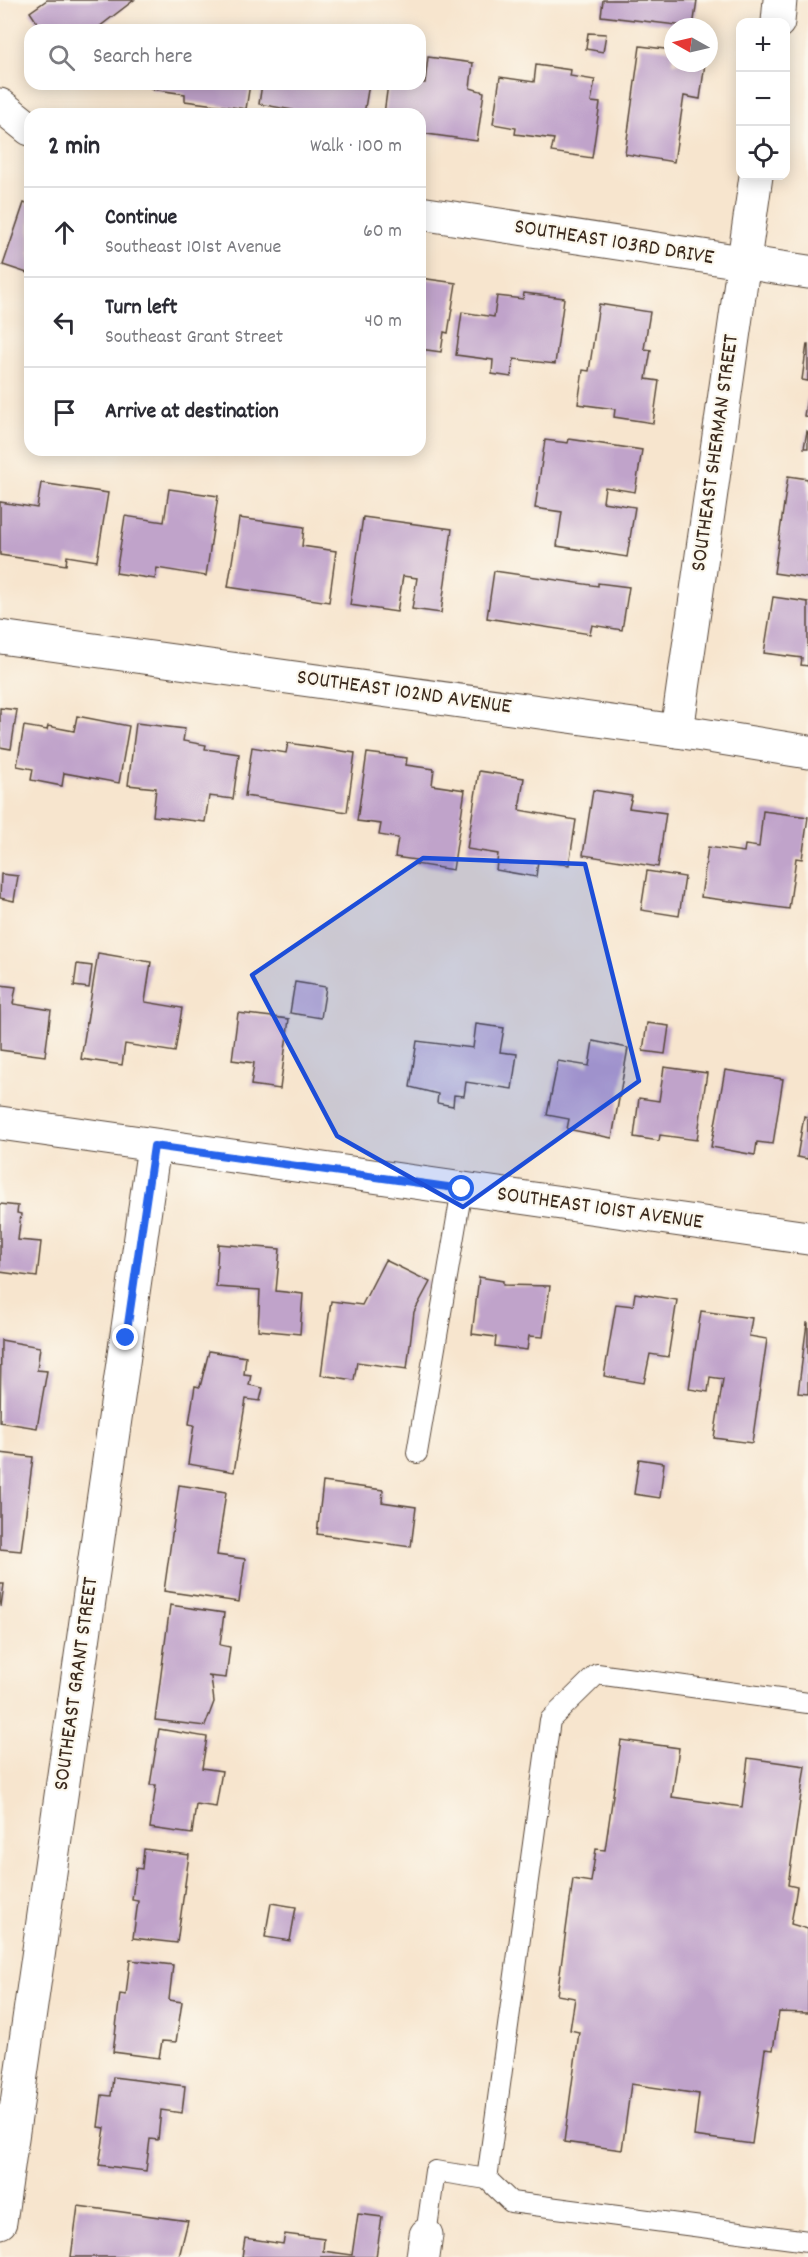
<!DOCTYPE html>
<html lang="en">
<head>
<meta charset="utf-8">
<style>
	body { margin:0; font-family:Dekko,sans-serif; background:#f2f2f3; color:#2b2b33 }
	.controls { position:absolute; right:18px; top:18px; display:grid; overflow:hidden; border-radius:12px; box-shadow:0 3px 15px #0003 }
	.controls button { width:54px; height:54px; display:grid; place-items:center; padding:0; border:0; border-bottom:2px solid #e1e1e2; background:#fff; color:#2b2b33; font:30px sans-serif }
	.compass { position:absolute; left:664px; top:18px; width:54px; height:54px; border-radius:50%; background:#fff; box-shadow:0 3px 15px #0003; rotate:278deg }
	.stop { position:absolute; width:18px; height:18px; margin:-14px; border:4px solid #2563eb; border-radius:50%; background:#fff }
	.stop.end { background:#2563eb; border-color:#fff; box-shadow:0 2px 6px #0008 }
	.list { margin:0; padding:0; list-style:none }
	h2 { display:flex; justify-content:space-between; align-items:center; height:78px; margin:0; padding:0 24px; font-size:26px }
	h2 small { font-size:20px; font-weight:400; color:#7c7c81 }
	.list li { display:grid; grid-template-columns:39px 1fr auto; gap:18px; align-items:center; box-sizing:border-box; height:90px; padding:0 24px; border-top:2px solid #e1e1e2 }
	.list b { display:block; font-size:22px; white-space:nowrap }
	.list p { margin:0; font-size:20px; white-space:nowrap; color:#7c7c81 }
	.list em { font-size:20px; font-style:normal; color:#7c7c81 }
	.icon { flex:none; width:33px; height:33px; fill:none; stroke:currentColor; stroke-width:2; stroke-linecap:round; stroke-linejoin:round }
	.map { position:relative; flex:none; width:808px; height:2257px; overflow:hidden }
	.search { position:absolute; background:#fff; box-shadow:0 3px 15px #0003; left:24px; top:24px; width:402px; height:66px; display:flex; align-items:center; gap:15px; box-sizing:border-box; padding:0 21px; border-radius:18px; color:#7c7c81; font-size:22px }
	.panel { position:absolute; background:#fff; box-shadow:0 3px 15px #0003; left:24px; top:108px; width:402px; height:348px; border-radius:18px }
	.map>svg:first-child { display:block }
	.building { fill:#c0a3ca }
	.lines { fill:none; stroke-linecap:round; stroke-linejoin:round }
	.service-casing { stroke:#574638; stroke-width:22 }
	.minor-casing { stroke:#574638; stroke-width:35 }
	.service { stroke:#fff; stroke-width:20 }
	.minor { stroke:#fff; stroke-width:33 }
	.route { stroke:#2563eb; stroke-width:8 }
	.marked { fill:#1d4ed8; fill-opacity:0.2; stroke:#1d4ed8; stroke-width:4.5; stroke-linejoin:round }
	.labels { text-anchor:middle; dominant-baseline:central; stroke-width:4.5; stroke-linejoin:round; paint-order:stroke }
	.street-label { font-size:22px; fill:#3b2a1e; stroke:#fbf7ec }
</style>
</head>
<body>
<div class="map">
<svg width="808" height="2257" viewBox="0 0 808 2257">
	<rect width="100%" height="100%" fill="#fbf7ec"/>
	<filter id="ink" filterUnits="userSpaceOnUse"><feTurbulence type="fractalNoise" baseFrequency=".0167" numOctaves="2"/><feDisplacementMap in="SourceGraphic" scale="12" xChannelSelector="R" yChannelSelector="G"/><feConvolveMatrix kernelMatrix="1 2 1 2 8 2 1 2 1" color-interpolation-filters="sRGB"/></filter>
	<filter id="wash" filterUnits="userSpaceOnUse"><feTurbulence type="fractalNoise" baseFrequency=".008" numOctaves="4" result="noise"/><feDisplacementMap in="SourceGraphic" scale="24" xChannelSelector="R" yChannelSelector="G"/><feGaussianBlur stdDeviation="1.35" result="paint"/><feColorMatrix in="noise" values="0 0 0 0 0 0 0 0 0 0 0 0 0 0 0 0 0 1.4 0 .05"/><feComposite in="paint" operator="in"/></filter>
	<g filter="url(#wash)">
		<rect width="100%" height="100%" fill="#f7e5ce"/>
		<g id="blocks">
			<g class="building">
				<path d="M47 0H134L95 30H42L30 12Z"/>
				<path d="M603 0H697L693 27 601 16Z"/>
				<path d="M588 33 606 34 603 52 586 49Z"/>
				<path d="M640 46 673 50V63H705L700 99 684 96 674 162 625 154Z"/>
				<path d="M428 57 473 63 470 88 484 92 477 141 420 133V114H384L388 84 425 83Z"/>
				<path d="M536 65 571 70 570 76 595 80 591 102 600 103 592 158 551 152 554 139 515 134 516 128 493 124 500 77 534 82Z"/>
				<path d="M152 84H250L246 109 185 101V94L151 89Z"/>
				<path d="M262 84H369L364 114H292L293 110 259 104Z"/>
				<path d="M24 203 30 205V274L3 265Z"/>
				<path d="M420 278 456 283 448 333 444 332 441 352 420 349Z"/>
				<path d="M524 293 564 298 555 364 514 359 511 377 492 374 493 360 456 355 462 312 494 317 497 296 523 299Z"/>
				<path d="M599 304 650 312 644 349 651 350 646 379 659 381 653 423 614 417 615 409 578 404 583 370 589 371Z"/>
				<path d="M807 344H808V381L802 380Z"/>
				<path d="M807 398H808V417L804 416Z"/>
				<path d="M807 431 808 432V448H804Z"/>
				<path d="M569 439 642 450 635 492 605 487 603 502 635 507 627 557 557 546 562 512 535 508 545 440 568 443Z"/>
				<path d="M788 476 808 479V578L774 573Z"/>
				<path d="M41 483 108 493 97 561 67 556 66 565 0 555V502L37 508Z"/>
				<path d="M169 489 218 496 206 576 157 568 155 579 116 573 125 516 164 522Z"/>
				<path d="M363 517 452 529 441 613 412 609 417 578 403 576 397 612 350 605Z"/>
				<path d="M239 518 304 527 302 546 336 551 329 602 228 587Z"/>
				<path d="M494 571 598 586V583L629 587 622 630 592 625 590 634 487 618Z"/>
				<path d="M773 597 808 602V666L801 665 802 658 764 653Z"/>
				<path d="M0 708 17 710 11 749 0 747Z"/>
				<path d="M77 716 129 726 119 783 64 773 62 786 31 780 33 769 17 766 24 726 47 730 48 726 74 731Z"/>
				<path d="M136 723 185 729 183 741 206 745 205 749 239 754 233 799 209 796 205 822 153 816 156 788 128 785Z"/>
				<path d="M288 743 355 753 347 812 245 796 252 747 286 753Z"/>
				<path d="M367 753 407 758 406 765 434 769 432 785 465 790 453 870 415 864 416 860 395 857 398 838 379 835 381 824 357 821Z"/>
				<path d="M479 771 524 778 519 810 576 820 569 865 538 861 536 877 496 870 498 854 467 849Z"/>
				<path d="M593 790 632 796 629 808 666 813 658 867 583 855Z"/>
				<path d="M763 811 808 817 802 859 796 858 789 909 701 897 708 847 744 852 745 845 759 847Z"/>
				<path d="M647 871 685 877 679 916 641 910Z"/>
				<path d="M1 874 18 876 14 901 0 898Z"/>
				<path d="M98 953 151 962 145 1002 182 1008 175 1052 125 1044 122 1065 81 1059Z"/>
				<path d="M77 964 92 966 89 988 74 986Z"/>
				<path d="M295 982 326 987 321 1018 290 1013Z"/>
				<path d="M0 985 16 987 13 1004 51 1010 45 1056 0 1050Z"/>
				<path d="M238 1013 289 1019 280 1089 251 1085 254 1063 232 1060Z"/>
				<path d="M647 1023 669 1026 665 1054 643 1051Z"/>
				<path d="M476 1024 504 1028 500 1052 517 1054 512 1089 466 1082 464 1096 454 1095 453 1106 437 1103 438 1094 410 1087 417 1041 473 1048Z"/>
				<path d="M593 1041 628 1048 612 1138 567 1129 569 1119 547 1115 558 1061 589 1066Z"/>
				<path d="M664 1067 707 1073 697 1140 660 1135 659 1141 634 1137 639 1098 659 1101Z"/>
				<path d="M725 1070 783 1079 773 1144 757 1142 755 1155 711 1147Z"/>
				<path d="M804 1116 808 1117V1159L797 1157Z"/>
				<path d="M0 1204 18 1206 17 1213 21 1214 18 1240 41 1242 37 1277 0 1272Z"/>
				<path d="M218 1244 280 1249 276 1291 303 1294 300 1334 258 1330 260 1290 216 1287Z"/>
				<path d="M385 1260 430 1282 414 1312 407 1369 357 1362 354 1380 321 1375 331 1301 362 1305Z"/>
				<path d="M479 1277 503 1281V1285L550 1286 543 1337 529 1336 527 1350 495 1346 496 1337 472 1334Z"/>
				<path d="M635 1293 677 1300 668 1357 650 1354 644 1383 604 1376 616 1304 633 1306Z"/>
				<path d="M701 1311 752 1318 749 1336 767 1339 752 1443 714 1438 723 1379 710 1377 708 1392 689 1389Z"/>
				<path d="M807 1323H808V1394L798 1393Z"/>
				<path d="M1 1340 40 1347 37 1370 47 1371 37 1428 0 1422Z"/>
				<path d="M209 1351 246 1357 244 1374 251 1375 249 1385 263 1388 260 1401 246 1399 234 1472 188 1464 194 1425 189 1424 195 1386 200 1387Z"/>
				<path d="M0 1453 33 1457 21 1551 0 1549Z"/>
				<path d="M639 1459 664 1463 660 1498 634 1494Z"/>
				<path d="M323 1482 383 1490 382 1502 416 1507 411 1547 317 1534Z"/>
				<path d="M179 1485 226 1492 217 1555 245 1559 239 1602 164 1591Z"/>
				<path d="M0 1584H4L1 1606H0Z"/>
				<path d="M170 1605 224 1613 220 1645 230 1647 226 1678 208 1676 211 1677 214 1702 205 1726 155 1720Z"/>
				<path d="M159 1729 207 1737 202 1768 222 1771 216 1807 196 1804 192 1834 150 1828 156 1785H150Z"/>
				<path d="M621 1740 679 1748 672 1797 742 1807 748 1758 805 1766 788 1885 797 1887 791 1924 808 1929V2013L779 2012 773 2050 765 2049 752 2144 694 2136 699 2094 631 2084 622 2150 564 2142 579 2032 570 2030 575 1998 557 1995 573 1879 591 1882 596 1849 605 1850Z"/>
				<path d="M144 1849 189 1855 177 1943 133 1938 138 1901 132 1900 136 1868 142 1869Z"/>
				<path d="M271 1903 296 1907 290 1941 265 1937Z"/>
				<path d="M130 1960 173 1965 169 2000 182 2002 176 2042 162 2041 159 2058 113 2052 120 1994 126 1995Z"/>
				<path d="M113 2077 185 2086 182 2113 161 2110 158 2140 150 2139 146 2171 99 2165 105 2128 98 2127 102 2095 111 2096Z"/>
				<path d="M78 2206 188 2221 179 2257H71Z"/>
				<path d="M358 2214 382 2217 376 2257H242L245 2238 283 2244 285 2234 324 2239 323 2251 352 2255Z"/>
			</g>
		</g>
	</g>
	<g filter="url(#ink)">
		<use href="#blocks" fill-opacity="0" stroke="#574638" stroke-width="1.5"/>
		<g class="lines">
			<defs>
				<g id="service">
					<path d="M417 1453 462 1189"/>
					<path d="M808 1703 597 1674 550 1720 487 2179 511 2202 808 2241"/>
					<path d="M426 2235 435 2171 487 2179"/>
				</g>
				<g id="minor">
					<path d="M778 22 780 0"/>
					<path d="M0 105 30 129"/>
					<path d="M420 213 808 272"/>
					<path d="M0 637 677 731 808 752"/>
					<path d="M677 731 756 176"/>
					<path d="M0 1123 808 1238"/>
					<path d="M0 2222 154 1146"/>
					<path d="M423 2257 426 2235"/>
				</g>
			</defs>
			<use href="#service" class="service-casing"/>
			<use href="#minor" class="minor-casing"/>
			<use href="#service" class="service"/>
			<use href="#minor" class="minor"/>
		</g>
	</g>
	<g class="lines" filter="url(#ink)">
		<path class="route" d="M126 1338 154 1146 462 1189"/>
	</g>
	<path class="marked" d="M423 858 585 864 639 1081 463 1207 337 1136 252 975Z"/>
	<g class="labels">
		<g class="street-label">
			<text transform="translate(614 243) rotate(9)">SOUTHEAST 103RD DRIVE</text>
			<text transform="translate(716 453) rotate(-82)">SOUTHEAST SHERMAN STREET</text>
			<text transform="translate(404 693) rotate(8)">SOUTHEAST 102ND AVENUE</text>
			<text transform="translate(600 1209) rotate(8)">SOUTHEAST 101ST AVENUE</text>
			<text transform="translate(77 1684) rotate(-82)">SOUTHEAST GRANT STREET</text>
		</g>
	</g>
</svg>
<div class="controls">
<button>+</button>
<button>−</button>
<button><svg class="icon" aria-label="locate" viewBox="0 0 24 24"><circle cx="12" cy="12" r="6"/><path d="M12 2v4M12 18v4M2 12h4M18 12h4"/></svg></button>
</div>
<svg class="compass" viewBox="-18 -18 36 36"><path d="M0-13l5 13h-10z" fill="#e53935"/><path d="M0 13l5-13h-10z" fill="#7c7c81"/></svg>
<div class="stop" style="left:462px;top:1189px"></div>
<div class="stop end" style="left:126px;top:1338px"></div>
<div class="search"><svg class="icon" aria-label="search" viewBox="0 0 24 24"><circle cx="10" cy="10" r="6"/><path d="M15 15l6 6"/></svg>Search here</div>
<section class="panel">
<h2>2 min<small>Walk · 100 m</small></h2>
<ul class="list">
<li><svg class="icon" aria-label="ahead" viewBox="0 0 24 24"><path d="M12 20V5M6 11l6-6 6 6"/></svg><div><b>Continue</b><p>Southeast 101st Avenue</p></div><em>60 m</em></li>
<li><svg class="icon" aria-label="left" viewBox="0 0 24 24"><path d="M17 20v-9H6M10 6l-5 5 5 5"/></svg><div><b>Turn left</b><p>Southeast Grant Street</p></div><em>40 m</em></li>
<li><svg class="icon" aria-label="arrive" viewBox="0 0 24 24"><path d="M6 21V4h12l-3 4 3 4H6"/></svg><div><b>Arrive at destination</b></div></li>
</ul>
</section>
</div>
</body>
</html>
